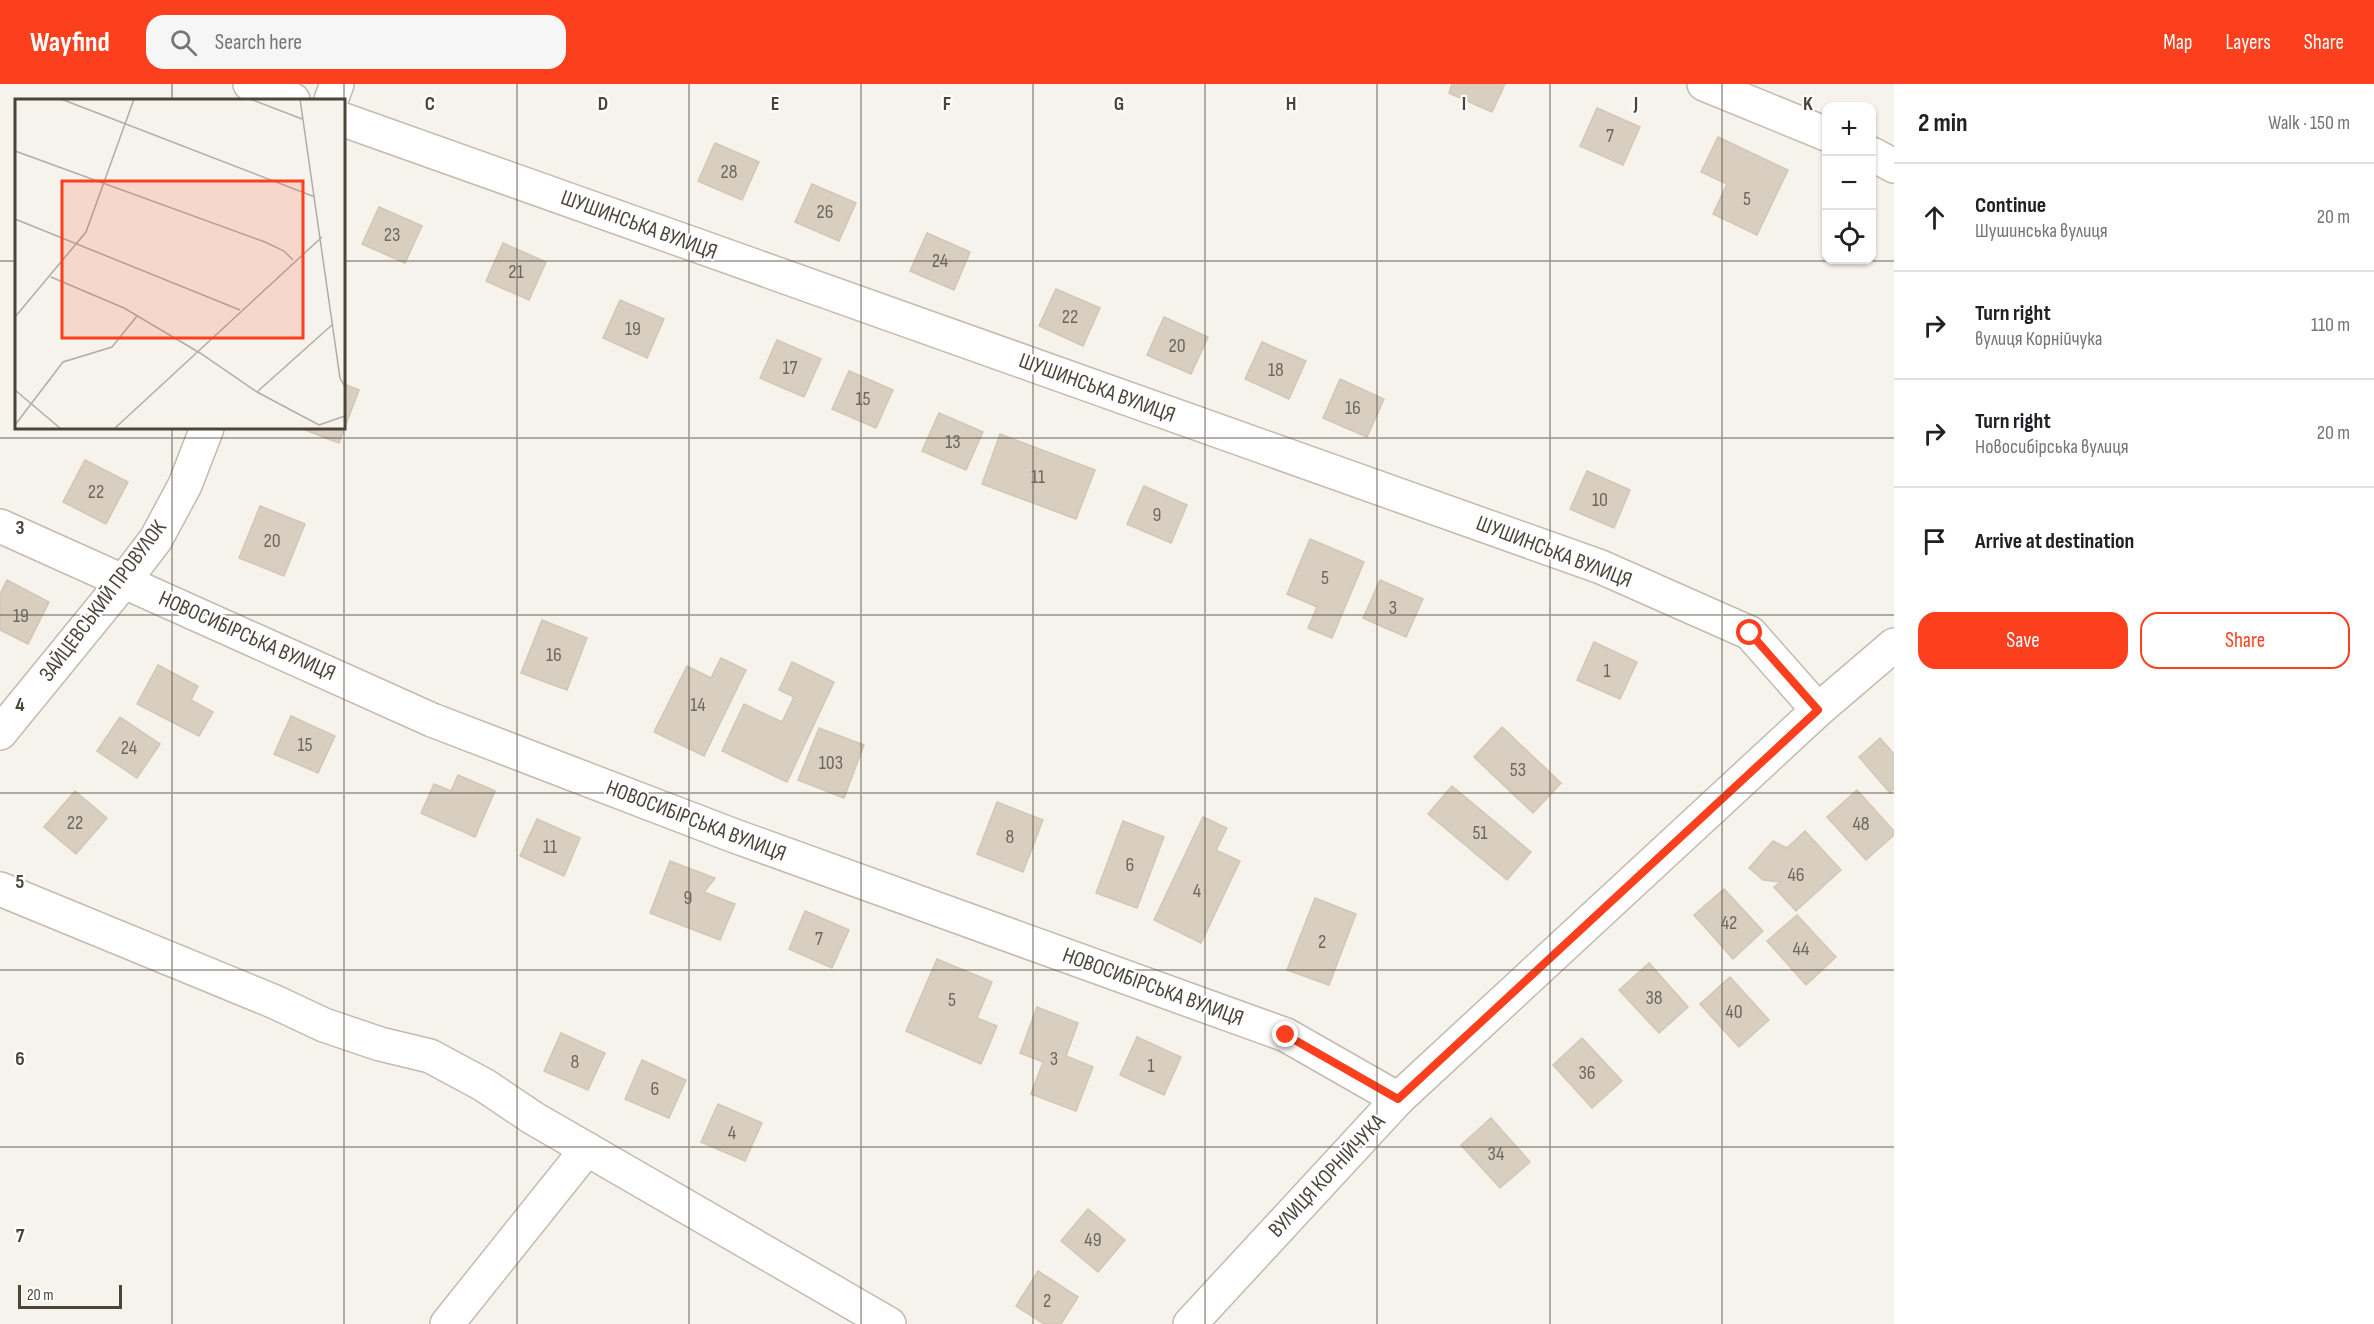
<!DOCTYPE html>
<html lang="en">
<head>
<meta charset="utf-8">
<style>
	body { margin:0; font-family:"Sofia Sans Condensed",sans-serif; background:#f6f6f6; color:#202124 }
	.controls { position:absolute; right:18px; top:18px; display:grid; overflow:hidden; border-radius:12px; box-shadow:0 2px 4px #0004 }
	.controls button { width:54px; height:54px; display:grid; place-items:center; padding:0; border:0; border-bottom:2px solid #e0e0e0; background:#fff; color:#202124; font:30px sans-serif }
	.scale { position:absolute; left:18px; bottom:15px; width:104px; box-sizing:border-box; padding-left:6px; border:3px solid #4b4439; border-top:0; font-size:16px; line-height:21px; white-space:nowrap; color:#4b4439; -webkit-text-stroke:4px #fff; paint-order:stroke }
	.stop { position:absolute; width:18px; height:18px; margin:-14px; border:4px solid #fc3f1d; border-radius:50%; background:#fff }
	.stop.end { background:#fc3f1d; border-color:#fff; box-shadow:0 2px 6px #0008 }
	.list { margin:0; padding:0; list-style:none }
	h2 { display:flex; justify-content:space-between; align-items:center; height:78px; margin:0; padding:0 24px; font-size:26px }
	h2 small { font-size:20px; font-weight:400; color:#757577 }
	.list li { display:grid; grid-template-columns:39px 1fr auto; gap:18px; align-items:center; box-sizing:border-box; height:108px; padding:0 24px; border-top:2px solid #e0e0e0 }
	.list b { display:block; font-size:22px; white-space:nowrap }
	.list p { margin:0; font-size:20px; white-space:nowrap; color:#757577 }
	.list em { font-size:20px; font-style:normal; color:#757577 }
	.actions { display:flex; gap:12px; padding:18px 24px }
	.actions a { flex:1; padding:14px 0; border:2px solid #fc3f1d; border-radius:18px; text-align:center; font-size:21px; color:#fc3f1d }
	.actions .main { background:#fc3f1d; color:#fff }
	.icon { flex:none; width:33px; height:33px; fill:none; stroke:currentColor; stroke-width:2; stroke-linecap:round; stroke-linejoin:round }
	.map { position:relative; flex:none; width:1894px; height:1240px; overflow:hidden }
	header { display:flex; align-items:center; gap:36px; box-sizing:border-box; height:84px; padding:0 30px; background:#fc3f1d; color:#fff }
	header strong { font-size:28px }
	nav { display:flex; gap:33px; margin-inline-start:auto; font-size:21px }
	.search { width:420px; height:54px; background:#f6f6f6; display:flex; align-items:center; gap:15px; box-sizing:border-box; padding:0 21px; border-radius:18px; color:#757577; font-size:22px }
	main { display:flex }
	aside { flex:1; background:#fff }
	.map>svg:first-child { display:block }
	.building { fill:#d8cfc1; stroke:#d3c7b4; stroke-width:1.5 }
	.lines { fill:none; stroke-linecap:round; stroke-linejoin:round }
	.minor-casing { stroke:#c2bbae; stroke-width:36 }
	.minor { stroke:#fff; stroke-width:33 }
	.route { stroke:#fc3f1d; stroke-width:8 }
	.grid { fill:none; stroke:#4b4439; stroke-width:1.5; stroke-opacity:0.55 }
	.labels { text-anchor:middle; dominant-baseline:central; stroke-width:4.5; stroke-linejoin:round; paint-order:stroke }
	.number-label { font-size:20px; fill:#6e675b }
	.street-label { font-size:22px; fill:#4b4439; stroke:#fff }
	.inset-road { fill:none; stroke:#b2ada4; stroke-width:1.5 }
	.view { fill:#fc3f1d; fill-opacity:0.15; stroke:#fc3f1d; stroke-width:3 }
	.inset-edge { fill:none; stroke:#4b4439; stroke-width:3 }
	.grid-label { font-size:20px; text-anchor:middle; font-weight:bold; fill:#4b4439; stroke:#fff; stroke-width:4.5; stroke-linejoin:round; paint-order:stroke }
</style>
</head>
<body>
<header>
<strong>Wayfind</strong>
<div class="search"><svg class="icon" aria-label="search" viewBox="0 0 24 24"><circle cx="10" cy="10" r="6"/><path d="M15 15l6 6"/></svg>Search here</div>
<nav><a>Map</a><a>Layers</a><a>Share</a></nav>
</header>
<main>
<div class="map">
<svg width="1894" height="1240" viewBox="0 0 1894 1240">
	<rect width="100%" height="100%" fill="#f6f3ec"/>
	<g class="building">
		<path d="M1452 0H1505L1492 28 1449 9Z"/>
		<path d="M1597 24 1640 43 1623 81 1580 62Z"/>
		<path d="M1718 53 1788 86 1757 151 1713 130 1727 100 1701 88Z"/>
		<path d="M715 59 759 78 742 116 698 97Z"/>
		<path d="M812 100 856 119 839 157 795 138Z"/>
		<path d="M379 123 422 142 405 179 362 160Z"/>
		<path d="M927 149 970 168 954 206 910 187Z"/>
		<path d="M503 159 546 178 529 216 486 197Z"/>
		<path d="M1056 205 1100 224 1083 262 1039 242Z"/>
		<path d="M620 216 664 235 647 274 603 254Z"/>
		<path d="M1164 233 1208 253 1191 290 1147 271Z"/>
		<path d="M777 256 821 275 804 313 760 294Z"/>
		<path d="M1262 258 1306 277 1289 315 1245 295Z"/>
		<path d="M849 287 893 306 876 344 832 325Z"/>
		<path d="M1340 295 1384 315 1367 353 1323 334Z"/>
		<path d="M344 300 359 306 339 359 300 344H344Z"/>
		<path d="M939 329 983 348 966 386 922 367Z"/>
		<path d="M1000 350 1095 386 1076 435 982 400Z"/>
		<path d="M85 376 128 398 106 440 63 418Z"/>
		<path d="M1587 387 1630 406 1614 444 1570 425Z"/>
		<path d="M1144 402 1187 421 1171 459 1127 440Z"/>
		<path d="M260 422 305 440 284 492 239 474Z"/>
		<path d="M1310 455 1364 478 1332 554 1308 544 1317 523 1287 510Z"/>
		<path d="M7 496 49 518 28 560 0 546V510Z"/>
		<path d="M1380 496 1423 515 1406 553 1363 534Z"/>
		<path d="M542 536 587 554 567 606 521 589Z"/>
		<path d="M1594 558 1637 578 1620 615 1577 596Z"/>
		<path d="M721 574 746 586 704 672 654 648 687 582 711 594Z"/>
		<path d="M792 578 834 598 787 698 722 667 744 620 782 638 794 613 779 606Z"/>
		<path d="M158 581 198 602 191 616 213 628 199 652 137 620Z"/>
		<path d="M291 632 335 652 318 689 274 670Z"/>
		<path d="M120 633 160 660 137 694 97 667Z"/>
		<path d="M1502 643 1561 699 1533 729 1474 673Z"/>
		<path d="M819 644 864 661 844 714 798 696Z"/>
		<path d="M1880 654 1894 670V705L1890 709 1859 673Z"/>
		<path d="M458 691 495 707 475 753 421 729 434 700 451 707Z"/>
		<path d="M1452 702 1531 768 1507 796 1428 730Z"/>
		<path d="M1857 706 1894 747V751L1866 776 1827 733Z"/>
		<path d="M75 707 107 734 76 770 44 743Z"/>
		<path d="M997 718 1043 736 1023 788 977 770Z"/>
		<path d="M1203 733 1227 744 1216 766 1240 777 1201 859 1154 836Z"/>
		<path d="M537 735 580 754 564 792 520 772Z"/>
		<path d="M1123 737 1164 753 1137 824 1096 809Z"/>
		<path d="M1805 747 1841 786 1796 827 1774 803 1781 798 1763 796 1749 784 1773 757 1787 764Z"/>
		<path d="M670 777 715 794 704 808 735 820 720 856 650 829Z"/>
		<path d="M1724 805 1763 847 1733 875 1694 831Z"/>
		<path d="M1315 814 1356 830 1329 901 1287 886Z"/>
		<path d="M805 827 849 846 832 884 789 865Z"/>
		<path d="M1797 831 1836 873 1806 901 1767 857Z"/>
		<path d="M937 875 992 898 977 934 997 942 981 980 906 947Z"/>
		<path d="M1649 879 1688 923 1659 949 1619 906Z"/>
		<path d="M1730 893 1769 936 1739 963 1700 920Z"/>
		<path d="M1037 923 1078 939 1066 972 1093 983 1076 1027 1031 1010 1043 978 1020 969Z"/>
		<path d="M561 949 605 969 588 1006 544 987Z"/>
		<path d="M1137 953 1181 973 1164 1011 1120 991Z"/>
		<path d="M1582 954 1622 997 1592 1024 1553 981Z"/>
		<path d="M642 976 686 996 669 1034 625 1015Z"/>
		<path d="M718 1020 762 1039 745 1077 701 1058Z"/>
		<path d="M1491 1034 1530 1078 1500 1104 1461 1061Z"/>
		<path d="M1088 1125 1125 1156 1098 1188 1061 1157Z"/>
		<path d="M1038 1187 1078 1213 1061 1240H1044L1016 1222Z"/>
	</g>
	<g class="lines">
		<defs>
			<g id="minor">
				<path d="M250 0 293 16"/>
				<path d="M1704 0 1826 50"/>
				<path d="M331 16 337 0"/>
				<path d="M344 36 1601 483 1750 549 1818 626"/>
				<path d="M1872 70 1894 82"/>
				<path d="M0 442 432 636 732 751 1286 951 1398 1015"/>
				<path d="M0 649 124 497 156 455 185 401 207 344"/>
				<path d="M0 805 275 918 324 941 380 960 430 972 484 1001 533 1034 889 1240"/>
				<path d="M447 1240 587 1065"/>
				<path d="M1190 1240 1398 1015 1818 626 1894 561"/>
			</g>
		</defs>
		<use href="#minor" class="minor-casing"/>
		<use href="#minor" class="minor"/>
	</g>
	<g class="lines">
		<path class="route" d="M1286 951 1398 1015 1818 626 1750 549"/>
	</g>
	<path class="grid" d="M172 0V16M344 0V1240M517 0V1240M689 0V1240M861 0V1240M1033 0V1240M1205 0V1240M1377 0V1240M1550 0V1240M1722 0V1240M0 177H16M344 177H1894M172 344V1240M0 354H1894M0 531H1894M0 709H1894M0 886H1894M0 1063H1894"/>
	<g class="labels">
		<g class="number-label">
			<text x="1610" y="52">7</text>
			<text x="729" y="88">28</text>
			<text x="1747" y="115">5</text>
			<text x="825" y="128">26</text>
			<text x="392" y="151">23</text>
			<text x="940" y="177">24</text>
			<text x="516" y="188">21</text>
			<text x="1070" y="233">22</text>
			<text x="633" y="245">19</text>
			<text x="1177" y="262">20</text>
			<text x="790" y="284">17</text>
			<text x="1276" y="286">18</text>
			<text x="863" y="315">15</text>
			<text x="1353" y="324">16</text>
			<text x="953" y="358">13</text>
			<text x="1038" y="393">11</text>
			<text x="96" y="408">22</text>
			<text x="1600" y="416">10</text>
			<text x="1157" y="431">9</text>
			<text x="272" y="457">20</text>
			<text x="1325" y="494">5</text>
			<text x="1393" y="524">3</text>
			<text x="21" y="532">19</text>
			<text x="554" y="571">16</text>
			<text x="1607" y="587">1</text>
			<text x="698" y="621">14</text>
			<text x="305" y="661">15</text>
			<text x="129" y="664">24</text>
			<text x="831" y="679">103</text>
			<text x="1518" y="686">53</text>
			<text x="75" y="739">22</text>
			<text x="1861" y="740">48</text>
			<text x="1480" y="749">51</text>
			<text x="1010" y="753">8</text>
			<text x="550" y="763">11</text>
			<text x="1130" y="781">6</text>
			<text x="1796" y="791">46</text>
			<text x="1197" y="807">4</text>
			<text x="688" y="814">9</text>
			<text x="1729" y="839">42</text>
			<text x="819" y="855">7</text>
			<text x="1322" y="858">2</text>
			<text x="1801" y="865">44</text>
			<text x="1654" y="914">38</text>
			<text x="952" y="916">5</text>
			<text x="1734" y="928">40</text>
			<text x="1054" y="975">3</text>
			<text x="575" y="978">8</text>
			<text x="1151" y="982">1</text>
			<text x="1587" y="989">36</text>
			<text x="655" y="1005">6</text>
			<text x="732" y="1049">4</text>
			<text x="1496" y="1070">34</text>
			<text x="1093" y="1156">49</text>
			<text x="1047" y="1217">2</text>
		</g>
		<g class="street-label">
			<text transform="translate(639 141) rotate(20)">ШУШИНСЬКА ВУЛИЦЯ</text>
			<text transform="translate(1097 304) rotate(20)">ШУШИНСЬКА ВУЛИЦЯ</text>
			<text transform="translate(1554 468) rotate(21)">ШУШИНСЬКА ВУЛИЦЯ</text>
			<text transform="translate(103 517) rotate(-53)">ЗАЙЦЕВСЬКИЙ ПРОВУЛОК</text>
			<text transform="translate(247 552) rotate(24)">НОВОСИБІРСЬКА ВУЛИЦЯ</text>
			<text transform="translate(696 737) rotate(21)">НОВОСИБІРСЬКА ВУЛИЦЯ</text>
			<text transform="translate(1153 903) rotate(20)">НОВОСИБІРСЬКА ВУЛИЦЯ</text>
			<text transform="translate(1327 1092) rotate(-47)">ВУЛИЦЯ КОРНІЙЧУКА</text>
		</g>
	</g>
	<g transform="translate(15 15)">
		<rect width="330" height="330" fill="#f6f3ec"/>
		<path class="inset-road" d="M46 0 300 98M235 0 287 20M285 0 325 279 330 288M0 52 250 143 269 152 278 161M0 120 225 211M36 178 109 209 185 254 242 293 304 326 330 317M0 218 71 133 119 0M0 291 46 330M242 293 318 225M0 326 48 263 97 248 122 217M99 330 307 138"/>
		<path class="view" d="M47 82H288V239H47Z"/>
		<rect width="330" height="330" class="inset-edge"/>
	</g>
	<g class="grid-label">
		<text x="430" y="26">C</text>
		<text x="603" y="26">D</text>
		<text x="775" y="26">E</text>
		<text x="947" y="26">F</text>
		<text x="1119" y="26">G</text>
		<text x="1291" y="26">H</text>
		<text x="1464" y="26">I</text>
		<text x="1636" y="26">J</text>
		<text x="1808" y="26">K</text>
		<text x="20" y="450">3</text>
		<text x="20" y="627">4</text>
		<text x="20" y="804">5</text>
		<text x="20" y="981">6</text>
		<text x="20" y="1158">7</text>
	</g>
</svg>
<div class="controls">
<button>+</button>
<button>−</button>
<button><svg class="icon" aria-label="locate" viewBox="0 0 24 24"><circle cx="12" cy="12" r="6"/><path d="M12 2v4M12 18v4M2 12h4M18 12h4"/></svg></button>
</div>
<div class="scale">20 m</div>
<div class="stop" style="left:1750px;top:549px"></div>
<div class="stop end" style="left:1286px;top:951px"></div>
</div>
<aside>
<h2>2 min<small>Walk · 150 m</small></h2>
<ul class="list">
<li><svg class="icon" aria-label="ahead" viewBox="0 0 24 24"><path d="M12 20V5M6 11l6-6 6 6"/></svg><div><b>Continue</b><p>Шушинська вулиця</p></div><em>20 m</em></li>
<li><svg class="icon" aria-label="right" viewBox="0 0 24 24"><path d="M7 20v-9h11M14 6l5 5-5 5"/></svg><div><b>Turn right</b><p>вулиця Корнійчука</p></div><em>110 m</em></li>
<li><svg class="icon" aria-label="right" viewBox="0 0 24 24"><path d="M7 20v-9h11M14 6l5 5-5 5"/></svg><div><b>Turn right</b><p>Новосибірська вулиця</p></div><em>20 m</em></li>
<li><svg class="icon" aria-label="arrive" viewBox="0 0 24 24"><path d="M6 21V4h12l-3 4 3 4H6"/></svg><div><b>Arrive at destination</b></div></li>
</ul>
<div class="actions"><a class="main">Save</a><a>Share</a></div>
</aside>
</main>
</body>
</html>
